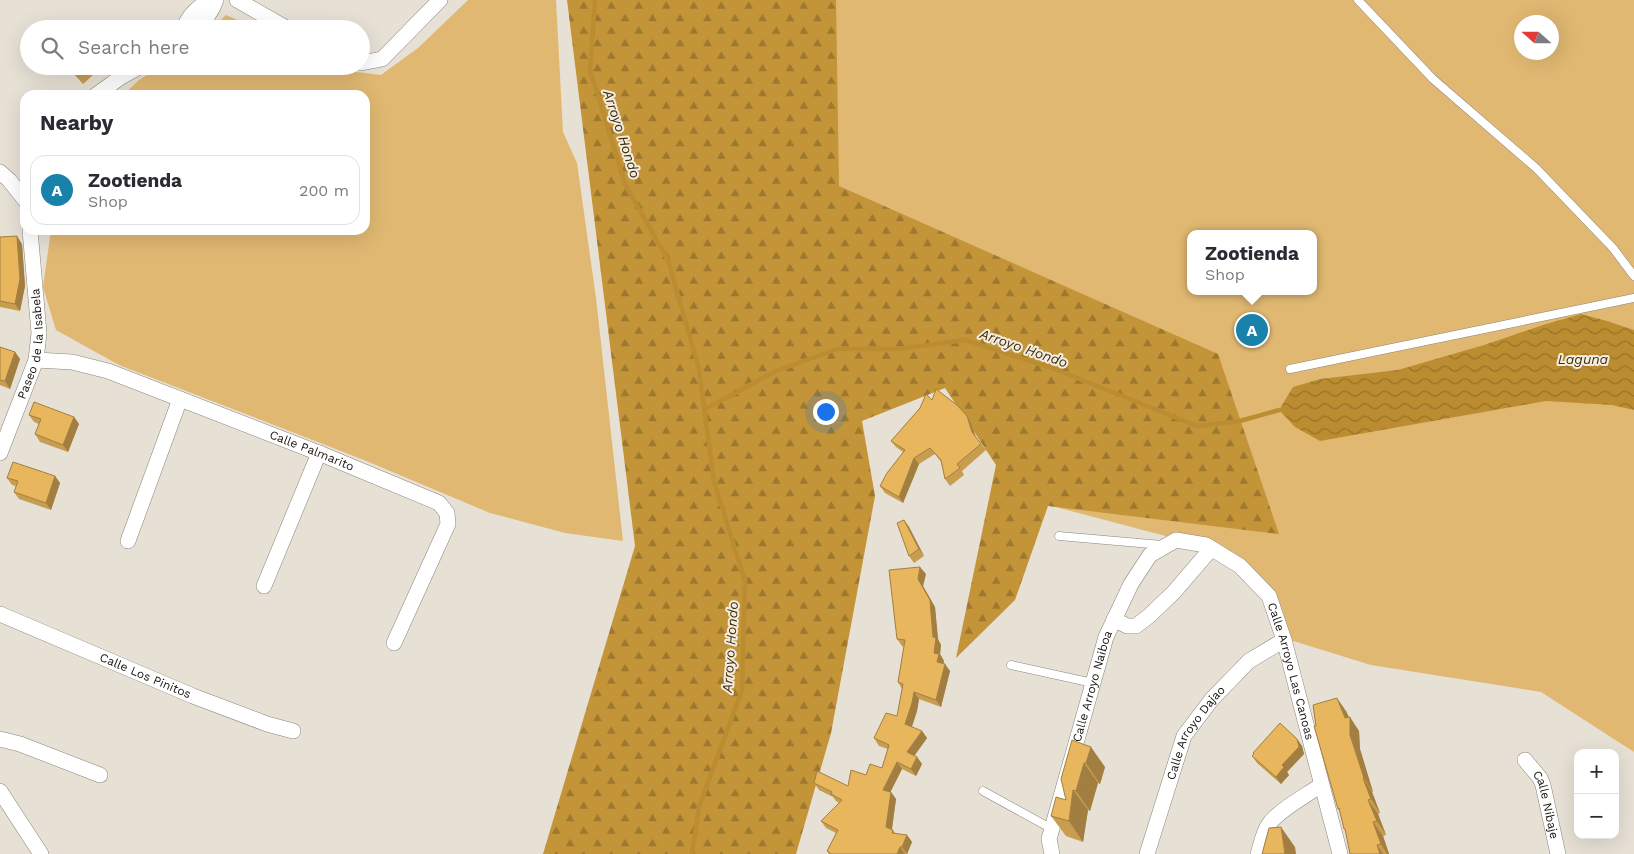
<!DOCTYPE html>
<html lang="en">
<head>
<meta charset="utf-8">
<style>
	body { margin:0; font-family:"Work Sans",sans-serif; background:#f2f2f3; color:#2b2b33 }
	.controls { position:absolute; right:15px; bottom:15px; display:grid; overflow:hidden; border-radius:10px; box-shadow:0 5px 20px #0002 }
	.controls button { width:45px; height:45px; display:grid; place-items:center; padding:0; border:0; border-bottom:1px solid #e1e1e2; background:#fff; color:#2b2b33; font:25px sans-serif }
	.compass { position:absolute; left:1514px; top:15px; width:45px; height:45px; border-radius:50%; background:#fff; box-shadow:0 5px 20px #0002; rotate:291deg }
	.you { position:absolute; left:825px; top:411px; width:18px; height:18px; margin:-12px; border:4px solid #fff; border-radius:50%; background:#1a73e8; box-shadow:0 0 0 8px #1a73e833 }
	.badge { display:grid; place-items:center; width:32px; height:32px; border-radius:50%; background:#1982ab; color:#fff; font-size:16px; font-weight:700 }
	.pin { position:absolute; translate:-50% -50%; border:2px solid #fff; box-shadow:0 1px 5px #0006 }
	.popup { position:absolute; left:1187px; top:230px; width:130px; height:65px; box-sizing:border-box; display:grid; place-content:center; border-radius:10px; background:#fff; filter:drop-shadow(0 1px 4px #0005); font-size:16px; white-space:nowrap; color:#7c7c81 }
	.popup b { font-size:19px; color:#2b2b33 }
	.popup::after { content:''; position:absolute; left:50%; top:100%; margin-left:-10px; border:10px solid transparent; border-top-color:#fff }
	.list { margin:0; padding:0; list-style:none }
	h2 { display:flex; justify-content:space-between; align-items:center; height:65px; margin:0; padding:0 20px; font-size:21px }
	h2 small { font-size:16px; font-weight:400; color:#7c7c81 }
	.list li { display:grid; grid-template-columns:32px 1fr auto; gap:15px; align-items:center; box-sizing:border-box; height:70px; margin:0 10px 10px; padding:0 10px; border:1px solid #e1e1e2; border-radius:15px }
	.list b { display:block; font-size:19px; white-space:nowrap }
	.list p { margin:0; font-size:16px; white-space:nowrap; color:#7c7c81 }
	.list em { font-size:16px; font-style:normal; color:#7c7c81 }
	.icon { flex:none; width:28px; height:28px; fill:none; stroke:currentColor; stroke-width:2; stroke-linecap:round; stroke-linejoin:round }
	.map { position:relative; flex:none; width:1634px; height:854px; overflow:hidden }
	.search { position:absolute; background:#fff; box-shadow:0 5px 20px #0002; left:20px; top:20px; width:350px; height:55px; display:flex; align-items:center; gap:12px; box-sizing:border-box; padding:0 18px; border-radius:28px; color:#7c7c81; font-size:19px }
	.panel { position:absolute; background:#fff; box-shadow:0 5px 20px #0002; left:20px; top:90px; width:350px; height:145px; border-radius:15px }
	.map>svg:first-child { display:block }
	.green { fill:#e0b872; fill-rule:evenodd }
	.forest { fill:url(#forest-firs) }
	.water { fill:url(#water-waves) }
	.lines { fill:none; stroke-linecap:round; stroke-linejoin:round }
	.stream { stroke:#bc8d30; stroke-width:4.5 }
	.service-casing { stroke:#8b857b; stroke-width:9 }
	.minor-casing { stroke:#8b857b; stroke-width:16 }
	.service { stroke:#fff; stroke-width:8 }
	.minor { stroke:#fff; stroke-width:15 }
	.wall { fill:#c79d50 }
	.shaded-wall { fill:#a27f41 }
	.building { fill:#e7b65d; stroke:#a27f41 }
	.labels { text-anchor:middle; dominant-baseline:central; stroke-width:4; stroke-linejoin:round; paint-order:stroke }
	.street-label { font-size:12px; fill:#1a1714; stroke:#f4ede3 }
	.water-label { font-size:14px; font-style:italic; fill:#402d04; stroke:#f4ede3 }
</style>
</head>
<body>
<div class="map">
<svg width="1634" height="854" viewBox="0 0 1634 854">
	<defs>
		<pattern id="forest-firs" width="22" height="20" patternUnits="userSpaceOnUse" patternTransform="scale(1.25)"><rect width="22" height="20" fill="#c39438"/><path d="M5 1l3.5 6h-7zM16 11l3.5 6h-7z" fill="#9e782e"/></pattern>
		<pattern id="water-waves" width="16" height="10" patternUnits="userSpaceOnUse" patternTransform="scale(1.25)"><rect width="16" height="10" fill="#bc8d30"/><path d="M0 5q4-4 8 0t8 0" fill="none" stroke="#987228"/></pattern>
	</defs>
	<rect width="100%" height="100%" fill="#e7e0d5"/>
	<g class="green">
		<path d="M468 0H556L563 132 577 163 596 298 623 541 565 533 490 513 364 460 119 365 56 330 43 287 51 230H365V95H123L139 80 160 66H332L340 70 381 75 418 48Z"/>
		<path d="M595 0H1634V752L1541 692 1371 665 1290 640 1234 554 1048 505 921 359ZM1522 22H1552V52H1522ZM1191 234H1313V291H1191Z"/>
		<path d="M226 15 258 29H259H211Z"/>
	</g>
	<path class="forest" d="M567 0H836L839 186 1218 354 1279 534 1048 506 1015 600 956 658 996 465 945 388 862 421 875 496 831 733 796 854H543L635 546Z"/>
	<path class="water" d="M1581 314 1607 321 1634 330V410L1612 405 1546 401 1320 441 1295 427 1279 410 1293 387 1320 379 1398 370 1484 345 1543 325Z"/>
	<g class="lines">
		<g class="stream">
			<path d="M595 0 590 70 625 184 668 260 699 369 714 482 745 581 742 690 699 807 692 854"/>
			<path d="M705 409 776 371 837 349H898L965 340 1052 368 1197 426 1240 421 1279 410"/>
		</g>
		<defs>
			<g id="service">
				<path d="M1358 0 1433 79 1536 168 1613 248 1634 276"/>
				<path d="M1290 369 1634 298"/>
				<path d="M1059 536 1162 545"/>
				<path d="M1011 665 1093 683"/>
				<path d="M983 791 1052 829"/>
			</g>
			<g id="minor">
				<path d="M237 0 288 29"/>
				<path d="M183 29C189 15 199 5 212 0"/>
				<path d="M195 29C205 21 212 12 216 0"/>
				<path d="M361 63 382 59 440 0"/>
				<path d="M96 95 121 77 141 66"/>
				<path d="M0 172 9 180 25 200"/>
				<path id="s1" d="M36 360 72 362 108 371 319 453 439 503 447 513 448 524 394 643"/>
				<path id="s2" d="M0 453 36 360 39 333 30 230"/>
				<path d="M128 541 180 399"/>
				<path d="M264 586 319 453"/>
				<path id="s3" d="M0 614 193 696 267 724 293 731"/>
				<path d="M1114 619 1127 626H1136L1149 616 1174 592 1211 549"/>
				<path d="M0 739 20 744 100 775"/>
				<path id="s4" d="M1525 760 1540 778 1543 785 1558 854"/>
				<path d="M0 791 41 854"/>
				<path id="s5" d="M1052 854 1049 839 1106 637 1131 584 1150 555 1176 540 1206 545 1240 566 1269 596 1284 640 1340 854"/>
				<path id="s6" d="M1147 854 1184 736 1212 699 1249 661 1284 640"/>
				<path d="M1258 854C1261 844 1263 833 1269 824 1279 810 1307 795 1321 785"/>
			</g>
		</defs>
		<use href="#service" class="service-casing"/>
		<use href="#minor" class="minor-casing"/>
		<use href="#service" class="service"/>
		<use href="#minor" class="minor"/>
	</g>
	<g class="wall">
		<path d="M67 66H103L83 84Z"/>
		<path d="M0 237 22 244 25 286 20 311 0 307Z"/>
		<path d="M0 347 15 352 20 359 10 389 0 385Z"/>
		<path d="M932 400 967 416 971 423 976 437 986 450 962 471 964 475 950 486 945 479 941 462 935 454 919 464 903 503 885 493 880 486 903 452 896 447 891 441Z"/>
		<path d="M29 415 74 417 79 424 68 452 40 442 35 434 39 424 34 422Z"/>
		<path d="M55 476 60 483 51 510 19 499 14 492 16 486 12 485 7 478Z"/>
		<path d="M904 520 909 527 924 556 914 563 909 556Z"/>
		<path d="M926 574 923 586 935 607 938 639 941 645 940 654 944 661 943 664 950 671 941 707 919 699 917 711 912 727 922 731 927 738 914 756 917 757 922 764 916 776 902 769 890 792 896 799 892 829 896 834 907 835 912 842 907 854H829L827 851 836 833 826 828 821 821 839 803 836 801 833 797 819 790 814 783 848 786 866 775 882 768 888 749 879 746 874 738 897 716 902 689 898 682 904 647 902 646 897 639Z"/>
		<path d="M1346 711 1349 717 1359 731 1360 749 1373 792H1372L1380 813 1378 814 1386 835 1383 836 1389 854H1350L1346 832 1344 829 1340 812 1338 809Z"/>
		<path d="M1297 739 1302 746 1304 754 1287 772 1289 775 1281 784 1257 763 1252 756Z"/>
		<path d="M1072 740 1105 767 1100 784 1098 783 1090 811 1088 810 1083 842 1066 836 1051 816 1066 800Z"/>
	</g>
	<g class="shaded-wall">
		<path d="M17 236 22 244 25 286 20 311 15 304Z"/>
		<path d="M15 352 20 359 10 389 5 381Z"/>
		<path d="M967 416 971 423 976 439 972 432Z"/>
		<path d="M74 417 79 424 68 452 63 445Z"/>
		<path d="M914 458 919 464 903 503 899 497Z"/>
		<path d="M55 476 60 483 51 510 46 503Z"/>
		<path d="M904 520 909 527 924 556 919 549Z"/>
		<path d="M920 567 926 574 923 586 935 607 938 639 941 645 940 654 944 661 942 669 937 662 934 653 933 637 918 579Z"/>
		<path d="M945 664 950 671 941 707 936 700Z"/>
		<path d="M914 692 919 699 917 711 910 732 905 724Z"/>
		<path d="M1337 698 1346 711 1350 720V717L1359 731 1360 749 1373 792 1364 778 1345 718Z"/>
		<path d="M922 731 927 738 912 759 907 752Z"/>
		<path d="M1297 739 1302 746 1304 754 1287 772 1289 775 1281 784 1276 777 1282 765Z"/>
		<path d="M1091 747 1105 767 1100 784 1086 763Z"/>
		<path d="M917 757 922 764 916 776 911 769Z"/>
		<path d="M897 762 902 769 888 797 883 790Z"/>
		<path d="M1084 763 1098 783 1090 811 1076 791Z"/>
		<path d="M1363 778 1372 792 1380 813 1371 799Z"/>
		<path d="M1073 790 1088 810 1083 842 1069 821Z"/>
		<path d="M891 792 896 799 891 835 886 827Z"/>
		<path d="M1368 800 1378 814 1386 835 1377 821Z"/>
		<path d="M1373 822 1383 836 1389 854H1387L1381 844Z"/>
		<path d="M1281 827 1295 847 1296 854H1285Z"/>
		<path d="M907 835 912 842 907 854 902 847Z"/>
		<path d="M1377 845 1383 854H1380Z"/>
		<path d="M900 847 905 854H897Z"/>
	</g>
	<g class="building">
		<path d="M80 23 85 29H74Z"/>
		<path d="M68 66H90L78 77Z"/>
		<path d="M17 236 20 279 15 304 0 301V237Z"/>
		<path d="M0 347 15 352 5 381 0 380Z"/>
		<path d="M936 389 957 405 967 416 972 432 981 444 957 464 960 468 945 479 941 460 930 448 914 458 899 497 880 486 887 473 905 450 891 441 920 408 926 394 932 400Z"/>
		<path d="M34 402 74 417 63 445 35 434 41 419 29 415Z"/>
		<path d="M13 462 55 476 46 503 14 492 18 481 7 478Z"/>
		<path d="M904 520 919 549 909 556 897 523Z"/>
		<path d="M920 567 918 579 930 600 933 637 936 638 934 653 939 654 937 662 945 664 936 700 914 692 912 703 905 724 922 731 907 752 917 757 911 769 897 762 883 790 891 792 886 827 893 830 892 833 907 835 902 847H900L897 854H830V853L827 851 838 830 821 821 842 800 831 794 832 792 814 783 817 771 848 786 851 770 866 775 870 764 882 768 889 745 874 738 886 713 897 716 903 684 898 682 905 640 897 639 889 570Z"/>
		<path d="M1337 698 1345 718 1350 717V735L1364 778H1363L1371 799 1368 800 1377 821 1373 822 1381 844 1377 845 1380 854H1350L1345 829H1344L1339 808 1338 809 1314 726H1316L1313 705Z"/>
		<path d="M1280 723 1297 739 1299 747 1282 765 1284 767 1276 777 1252 756 1254 754 1253 753Z"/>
		<path d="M1072 740 1091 747 1086 763H1084L1076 791 1073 790 1069 821 1051 816 1056 797 1066 800 1061 779Z"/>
		<path d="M1281 827 1285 854H1262L1269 828Z"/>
	</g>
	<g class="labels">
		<g class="street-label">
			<text stroke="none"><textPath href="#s2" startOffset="115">Paseo de la Isabela</textPath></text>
			<text stroke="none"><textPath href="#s1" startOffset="292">Calle Palmarito</textPath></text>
			<text stroke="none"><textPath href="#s5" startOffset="539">Calle Arroyo Las Canoas</textPath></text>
			<text stroke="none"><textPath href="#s3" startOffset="158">Calle Los Pinitos</textPath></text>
			<text stroke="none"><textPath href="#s5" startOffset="174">Calle Arroyo Naiboa</textPath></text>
			<text stroke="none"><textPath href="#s6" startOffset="132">Calle Arroyo Dajao</textPath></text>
			<text stroke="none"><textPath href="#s4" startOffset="51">Calle Nibaje</textPath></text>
		</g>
		<g class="water-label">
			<text transform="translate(622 134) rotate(72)">Arroyo Hondo</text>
			<text transform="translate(1024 348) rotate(19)">Arroyo Hondo</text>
			<text x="1583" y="359">Laguna</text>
			<text transform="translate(730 647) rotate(-86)">Arroyo Hondo</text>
		</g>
	</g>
</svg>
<div class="controls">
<button>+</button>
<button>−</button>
</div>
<svg class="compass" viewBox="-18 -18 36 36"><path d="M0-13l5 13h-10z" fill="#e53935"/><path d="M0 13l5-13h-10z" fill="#7c7c81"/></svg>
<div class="you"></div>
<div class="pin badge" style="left:1252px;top:330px">A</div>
<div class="popup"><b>Zootienda</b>Shop</div>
<div class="search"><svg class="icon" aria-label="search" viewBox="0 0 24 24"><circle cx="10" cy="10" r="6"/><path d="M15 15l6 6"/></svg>Search here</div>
<section class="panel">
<h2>Nearby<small></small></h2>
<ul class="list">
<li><span class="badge">A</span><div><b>Zootienda</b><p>Shop</p></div><em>200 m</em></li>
</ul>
</section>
</div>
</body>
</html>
